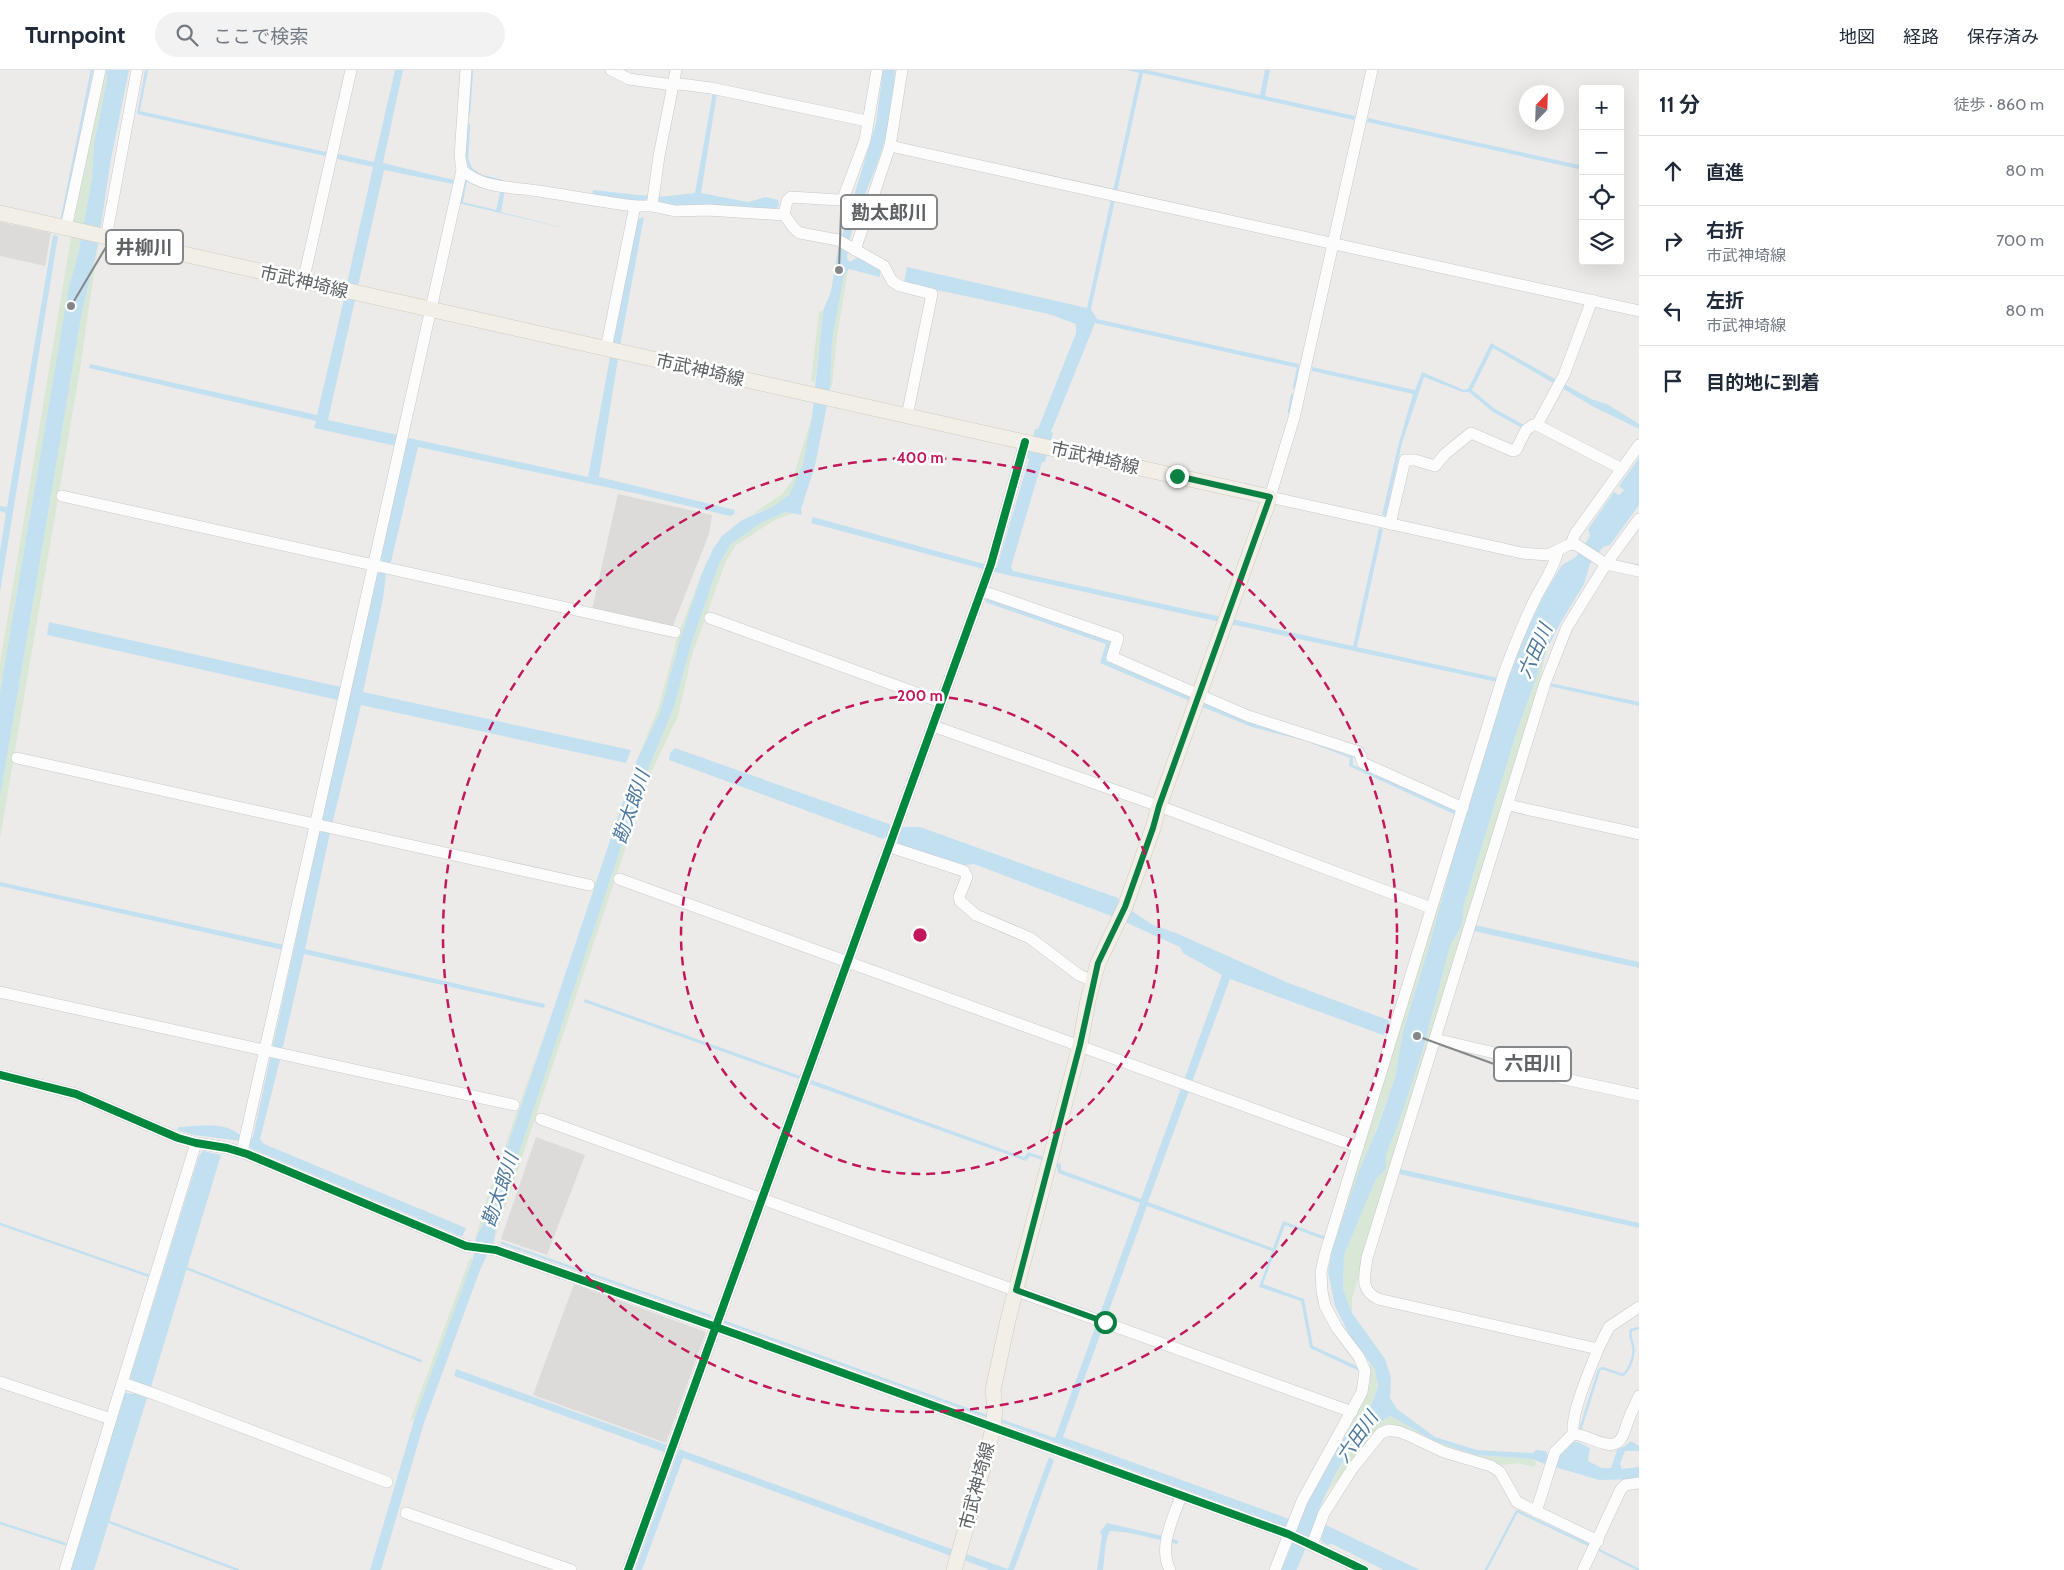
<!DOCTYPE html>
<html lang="ja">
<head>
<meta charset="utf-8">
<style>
	body { margin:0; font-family:Cabin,"Noto Sans JP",sans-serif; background:#f2f2f3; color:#1f2937 }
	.controls { position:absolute; right:15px; top:15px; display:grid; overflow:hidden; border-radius:5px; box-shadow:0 5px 20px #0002 }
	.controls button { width:45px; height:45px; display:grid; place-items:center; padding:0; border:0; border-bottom:1px solid #e0e1e3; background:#fff; color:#1f2937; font:25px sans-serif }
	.compass { position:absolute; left:1519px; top:15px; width:45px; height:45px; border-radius:50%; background:#fff; box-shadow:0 5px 20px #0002; rotate:23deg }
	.stop { position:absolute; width:15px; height:15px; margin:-11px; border:4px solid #0b8043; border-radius:50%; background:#fff }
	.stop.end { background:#0b8043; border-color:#fff; box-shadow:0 1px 5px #0008 }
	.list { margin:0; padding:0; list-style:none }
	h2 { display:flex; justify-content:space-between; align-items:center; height:65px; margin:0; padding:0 20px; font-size:21px }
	h2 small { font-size:16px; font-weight:400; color:#747a83 }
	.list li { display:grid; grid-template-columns:32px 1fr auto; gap:15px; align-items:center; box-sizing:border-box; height:70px; padding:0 20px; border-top:1px solid #e0e1e3 }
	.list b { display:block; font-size:19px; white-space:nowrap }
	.list p { margin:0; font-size:16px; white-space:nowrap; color:#747a83 }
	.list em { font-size:16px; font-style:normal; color:#747a83 }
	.icon { flex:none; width:28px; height:28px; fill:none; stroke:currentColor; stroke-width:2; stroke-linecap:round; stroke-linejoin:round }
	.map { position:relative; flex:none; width:1639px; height:1500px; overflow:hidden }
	header { display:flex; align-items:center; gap:30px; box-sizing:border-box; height:70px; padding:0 25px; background:#fff; border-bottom:1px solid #e0e1e3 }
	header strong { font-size:24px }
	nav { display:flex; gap:28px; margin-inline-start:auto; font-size:18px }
	.search { width:350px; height:45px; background:#f2f2f3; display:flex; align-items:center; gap:12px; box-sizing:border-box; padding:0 18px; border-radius:28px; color:#747a83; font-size:19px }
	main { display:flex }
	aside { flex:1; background:#fff }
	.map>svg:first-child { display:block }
	.industrial { fill:#dddbd9 }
	.green { fill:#d9e7d6 }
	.water { fill:#c3e0f1 }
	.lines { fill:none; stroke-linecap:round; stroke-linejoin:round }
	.stream { stroke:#c3e0f1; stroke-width:2.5 }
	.river { stroke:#c3e0f1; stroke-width:14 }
	.minor-casing { stroke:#c8c8c8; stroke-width:12 }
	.major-casing { stroke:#d2c9ba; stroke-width:16 }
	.minor { stroke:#fcfcfc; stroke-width:11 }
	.major { stroke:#f2efe9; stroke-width:15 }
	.cycleway-casing { stroke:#fff; stroke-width:11 }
	.cycleway { stroke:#00873e; stroke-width:8 }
	.route { stroke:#0b8043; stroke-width:6 }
	.ring { fill:none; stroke:#c2185b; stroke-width:2.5; stroke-dasharray:9 6 }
	.labels { text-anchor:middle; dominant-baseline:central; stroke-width:5; stroke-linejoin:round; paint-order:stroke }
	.street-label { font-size:18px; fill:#5e6265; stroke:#fff }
	.water-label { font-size:19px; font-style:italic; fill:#4c789d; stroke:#fff }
	.centre { fill:#c2185b; stroke:#fff; stroke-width:2.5 }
	.ring-label { font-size:15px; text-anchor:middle; font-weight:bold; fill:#c2185b; stroke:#fff; stroke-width:5; stroke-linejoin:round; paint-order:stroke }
	.leader { fill:none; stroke:#848688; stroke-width:2 }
	.callout-dot { fill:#848688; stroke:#fff; stroke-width:2 }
	.callout { fill:#fff; stroke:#848688; stroke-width:2 }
	.callout-label { font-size:19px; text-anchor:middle; font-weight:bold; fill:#5e6265 }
</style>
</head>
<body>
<header>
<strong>Turnpoint</strong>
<div class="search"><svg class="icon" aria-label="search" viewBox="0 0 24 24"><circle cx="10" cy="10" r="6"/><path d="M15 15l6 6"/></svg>ここで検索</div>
<nav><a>地図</a><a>経路</a><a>保存済み</a></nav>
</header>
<main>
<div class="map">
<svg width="1639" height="1500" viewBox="0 0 1639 1500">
	<rect width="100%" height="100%" fill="#edebe9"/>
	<g class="industrial">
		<path d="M0 152 51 163 45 196 0 186Z"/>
		<path d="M618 424 712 445 709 464 672 558 592 540Z"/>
		<path d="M536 1067 585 1085 547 1185 501 1169Z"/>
		<path d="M574 1214 706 1262 666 1373 533 1325Z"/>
	</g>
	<g class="green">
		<path d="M105 0 107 10 94 74 92 108 78 185 69 216 0 622V593L73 156Z"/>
		<path d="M98 175 80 299 0 768V728L82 242Z"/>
		<path d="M848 199 837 266 832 316 830 320 832 271 844 205Z"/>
		<path d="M823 241 815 313 811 310 819 242Z"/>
		<path d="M812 347C808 369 804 407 788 425 779 436 763 440 751 445L782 424 792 411Z"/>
		<path d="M786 442 794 443 775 450 736 475 726 491 692 585 678 646 650 705 494 1171 497 1149 643 712 674 637 691 575 719 494 731 474 761 453Z"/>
		<path d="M702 503 679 573 660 642 637 690 659 636 678 565Z"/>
		<path d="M1546 581 1539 615 1352 1229V1243L1343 1219 1344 1185 1376 1109 1386 1099V1084L1397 1058 1423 980 1450 876 1462 855 1464 835 1517 661Z"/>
		<path d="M1456 777 1428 880 1403 961 1395 1008 1335 1171Z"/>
		<path d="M553 938 490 1128 485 1151 476 1167 486 1131Z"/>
		<path d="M470 1188 473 1189 415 1347 410 1351Z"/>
		<path d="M1370 1292C1392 1319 1361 1347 1344 1368L1370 1314Z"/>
		<path d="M1391 1346 1434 1371 1476 1385 1532 1389 1536 1392 1535 1397 1518 1393 1503 1395 1446 1381 1381 1358 1325 1425C1341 1396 1358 1359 1391 1346Z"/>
	</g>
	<g class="water">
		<path d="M106 0H129L111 89 98 175 82 242 0 728V622L69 216 78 185 92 108 94 74 107 10Z"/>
		<path d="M145 0H148L140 41 326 82 325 86 137 44Z"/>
		<path d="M395 0H403L383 93 454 110 453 114 384 100 358 216 347 213 373 97 337 89 338 84 374 92Z"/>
		<path d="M883 0H895C893 24 890 52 883 76 872 114 850 150 847 189L850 192 858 187 880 199V207L849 199 844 205 832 271 830 320 815 396 801 439 802 445 786 442 761 453 731 474 719 494 691 575 674 637 643 712 497 1149 494 1171 480 1200 424 1353 381 1500H370L415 1347 473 1189 476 1167 485 1151 490 1128 637 690 660 642 679 573 702 503 713 479 722 466 742 450 772 437 789 425 803 394 812 347 823 241 831 221 838 179 876 53Z"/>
		<path d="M1128 0H1147L1260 25 1265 0H1270L1265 26 1355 46 1354 50 1143 3 1117 122 1113 121 1139 3Z"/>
		<path d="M713 22 717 23 701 123 748 132 766 127 778 130 779 135 776 139 672 138 657 130 648 129 637 132 592 125 593 120 658 127 695 123Z"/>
		<path d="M1368 48 1583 96V100L1367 52Z"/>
		<path d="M465 109 467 110 463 132 496 140 501 119 505 120 501 142 576 161 458 133Z"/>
		<path d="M1111 129 1115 130 1091 239 1097 249 1299 294 1298 298 1095 253 1051 362 1053 363 1045 392H1042L1011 497 1013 501 1222 547 1220 552 994 502 995 497H997L1029 389 1027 388 1035 359H1038L1076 263V254L1049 244 904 213 907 197 1087 238Z"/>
		<path d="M644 147 620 276 613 275 634 164 638 149Z"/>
		<path d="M53 165 58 166 0 522V481L6 443 0 441V436L7 437Z"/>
		<path d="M344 229 355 230 328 350 398 365 396 376 314 358 316 351 89 298 90 294 317 345Z"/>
		<path d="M1491 273 1564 314 1591 329 1607 334 1639 354V359L1594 337 1493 278 1472 320 1495 339 1524 355 1522 358 1493 342 1469 322H1462L1424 307 1402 373 1386 446 1382 445 1398 376 1413 324 1312 301V297L1415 320 1422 302 1464 320 1468 319Z"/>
		<path d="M610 287 618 289 599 407 735 440 734 444 730 446 634 423 418 377 391 492 386 504 383 529 363 622 631 680 626 693 361 635 330 763 305 879 545 934 544 938 304 884 283 977 280 979 278 988 280 990 260 1069 264 1074 466 1158 462 1167 250 1078 249 1072 194 1065 177 1060 179 1057C195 1056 212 1053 228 1058 236 1061 241 1067 250 1069L253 1067 319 763 322 761 324 752 322 749 377 505C382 501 384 494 381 488L407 370 409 368 588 407Z"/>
		<path d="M1639 388V435L1610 475 1603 477 1590 494 1584 514 1561 552 1546 581 1517 661 1464 835 1462 855 1450 876 1423 980 1397 1058 1386 1084V1099L1376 1109 1344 1185 1343 1219 1352 1243 1385 1289 1391 1307 1390 1328 1397 1339 1435 1367 1477 1380 1533 1383 1536 1380 1546 1381 1548 1387 1545 1394 1532 1389 1476 1385 1434 1371 1391 1346C1348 1363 1324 1426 1309 1466L1296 1461 1311 1424 1344 1368 1372 1333 1378 1316 1375 1299 1353 1272 1335 1236 1328 1202 1332 1180 1359 1101 1377 1059 1395 1008 1403 961 1428 880 1456 777 1507 613 1526 562 1545 523 1562 495 1576 487 1590 466 1588 459 1614 422 1619 425 1624 420 1619 416Z"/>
		<path d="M813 447 984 494 983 499 811 453Z"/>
		<path d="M1379 458 1383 459 1357 577 1498 608 1497 612 1230 554 1232 549 1353 576Z"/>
		<path d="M986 527 1113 571 1106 591 1193 628 1192 632 1100 593 1106 574 985 532Z"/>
		<path d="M49 552 341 617 338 630 47 565Z"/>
		<path d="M1550 613 1639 632V636L1549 616Z"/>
		<path d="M1202 632 1353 687V695L1457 741 1456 745 1349 696 1350 688 1306 671 1252 657 1200 636Z"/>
		<path d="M675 678 889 754 891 759 900 762 903 757H920L1118 828 1121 837 1132 841 1153 855 1176 863 1286 912 1388 950 1391 958 1383 965 1230 909 1148 1132 1273 1178 1283 1151 1326 1167 1325 1170 1285 1155 1263 1214 1304 1229 1313 1276 1359 1297V1301L1310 1278 1301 1231 1259 1217 1272 1181 1147 1136 1063 1367 1289 1449 1286 1457 1000 1352 1001 1349 1055 1368 1140 1133 1058 1103 1057 1096 1054 1094V1092L1061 1094V1100L1141 1129 1222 905 1183 883 1180 877 1114 847 974 794 965 795 898 774V768L888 765 883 769 669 690 670 683Z"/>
		<path d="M0 812 284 875 283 880 0 816Z"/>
		<path d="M1475 855 1639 892V898L1474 861Z"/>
		<path d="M585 929 800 1006 799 1009 584 932Z"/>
		<path d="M811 1010 1024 1087 1028 1082 1046 1088 1045 1091 1030 1086 1026 1091 810 1014Z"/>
		<path d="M203 1081 221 1085 151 1317 142 1314 138 1325 147 1328 94 1500H70L125 1323 134 1324 137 1313 130 1308 199 1086Z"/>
		<path d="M1400 1099 1639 1153V1158L1399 1104Z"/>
		<path d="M456 1299 667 1375 664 1382 454 1306Z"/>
		<path d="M1631 1371 1639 1376V1381H1625L1620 1394 1622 1399 1639 1397V1409L1599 1410 1555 1397 1560 1385 1573 1372H1578L1590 1378 1588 1391 1602 1398H1611L1617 1380 1625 1376Z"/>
		<path d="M679 1379 954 1480 951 1486 683 1388 642 1500H635Z"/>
		<path d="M1049 1387 1054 1390 1014 1500H990L961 1489 963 1483 1008 1499Z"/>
		<path d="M1107 1453 1163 1466 1179 1471 1177 1474C1157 1470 1130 1461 1110 1461 1104 1472 1105 1488 1103 1500H1097L1102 1466 1100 1462Z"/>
		<path d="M1326 1455 1420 1500H1384L1332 1474 1327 1475 1321 1471 1322 1461Z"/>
	</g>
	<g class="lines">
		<g class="stream">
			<path d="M469 44 472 0"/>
			<path d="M469 55 467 89 471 99 482 106 502 111"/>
			<path d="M62 148 92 0"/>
			<path d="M1294 317 1298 298"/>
			<path d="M1289 342 1292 325"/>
			<path d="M0 1154 149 1206"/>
			<path d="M502 1173 710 1246"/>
			<path d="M186 1198 421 1291"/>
			<path d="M725 1252 989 1347"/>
			<path d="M1580 1360 1599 1300 1602 1298 1623 1305C1630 1299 1635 1285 1633 1276 1632 1269 1629 1267 1631 1260L1639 1258"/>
			<path d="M109 1452 238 1500"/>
			<path d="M0 1453 65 1474"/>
			<path d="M1599 1480 1639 1500"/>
			<path d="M1486 1500 1517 1441 1589 1475"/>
		</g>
		<path class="river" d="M1289 1500 1311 1447"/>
		<defs>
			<g id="minor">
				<path d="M611 0 629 9 673 15 680 14 711 18 867 51"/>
				<path d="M1372 0 1294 348 1270 427 1522 483 1548 485 1568 475 1575 474 1606 494 1639 501"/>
				<path d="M890 76 1639 241"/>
				<path d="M462 100C483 119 514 117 539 121 571 126 603 132 635 136"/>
				<path d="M652 136 675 141 708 140 784 145C790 151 792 159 800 163L838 170 884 196 892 211 900 216 932 224 907 346"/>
				<path d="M784 145 787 131 791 127 839 130 843 129 865 70 877 0"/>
				<path d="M66 158 100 0"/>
				<path d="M106 168 137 0"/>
				<path d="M855 180 890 76 902 0"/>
				<path d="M303 212 351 0"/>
				<path d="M606 279 635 136H652L659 86 676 0"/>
				<path d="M1537 355 1564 305 1592 230"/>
				<path d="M62 426 675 562"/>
				<path d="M1639 449 1606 494 1567 557 1545 613 1367 1188C1365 1206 1359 1219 1378 1229L1598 1279 1609 1257 1639 1237"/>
				<path d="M1390 454 1405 390H1415L1435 396 1445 384 1471 363 1513 381 1516 380 1526 360 1533 355H1537L1622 399"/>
				<path d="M1571 474 1575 464 1639 375"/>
				<path d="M982 521 1118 568 1112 587 1248 646 1359 682 1363 693 1463 738"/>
				<path d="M710 548 941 632"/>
				<path d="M933 656 1159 736 1431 838"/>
				<path d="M17 688 589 815"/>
				<path d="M1508 735 1639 764"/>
				<path d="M890 777 964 801 967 807 959 827 960 831 976 845 1030 868 1079 905 1093 911"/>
				<path d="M619 809 1358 1077"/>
				<path d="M0 922 514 1035"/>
				<path d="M1435 969 1537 993 1556 1007 1639 1025"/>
				<path d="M0 1005 76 1024 178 1068 196 1073 227 1078 247 1084 466 1176 496 1180 716 1257 1288 1464 1364 1500"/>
				<path d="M541 1049 1352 1342"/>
				<path d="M242 1082 462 100 460 86 466 0"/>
				<path d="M0 1312 111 1349 196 1073"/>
				<path d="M123 1313 157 1325 387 1412"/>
				<path d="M1573 1364C1586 1365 1595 1372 1607 1374 1622 1377 1624 1362 1628 1351 1631 1342 1636 1334 1639 1326"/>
				<path d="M1536 1442 1555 1382 1573 1364C1571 1342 1590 1300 1598 1279"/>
				<path d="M406 1443 571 1500"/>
				<path d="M1312 1475 1324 1443 1352 1399 1381 1363 1389 1360 1400 1362 1410 1366 1444 1382 1491 1396 1500 1402 1517 1432 1598 1471"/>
				<path d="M65 1500 111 1349"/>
				<path d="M628 1500 991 494 1025 372"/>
				<path d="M1170 1500C1158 1476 1173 1449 1181 1426"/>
				<path d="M1275 1500 1302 1431 1362 1322 1365 1301 1359 1287 1337 1258 1325 1236 1322 1221 1321 1202 1325 1184 1503 606C1513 579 1523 553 1536 527 1544 512 1554 498 1558 481"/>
				<path d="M1583 1500 1621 1419 1625 1415 1639 1413"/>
			</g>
			<path id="major" d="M0 143 1270 427 1159 736 1153 758 1125 837 1098 893 1088 930 1080 975 1008 1250 993 1320 995 1340 993 1358 985 1391 954 1500"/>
		</defs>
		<use href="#minor" class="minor-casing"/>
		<use href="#major" class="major-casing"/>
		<use href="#minor" class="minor"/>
		<use href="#major" class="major"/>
		<defs>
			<g id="cycleway">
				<path d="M0 1005 76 1024 178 1068 196 1073 227 1078 247 1084 466 1176 496 1180 716 1257 1288 1464 1364 1500"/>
				<path d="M628 1500 991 494 1025 372"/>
			</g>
		</defs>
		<use href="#cycleway" class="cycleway-casing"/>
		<use href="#cycleway" class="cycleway"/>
	</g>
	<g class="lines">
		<path class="route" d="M1105 1252 1016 1220 1080 975 1098 893 1125 837 1153 758 1159 736 1270 427 1177 406"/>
	</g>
	<g class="ring">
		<circle cx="920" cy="865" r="239"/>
		<circle cx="920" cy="865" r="477"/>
	</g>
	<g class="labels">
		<g class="street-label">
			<text transform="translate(304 212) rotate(13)">市武神埼線</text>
			<text transform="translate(700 300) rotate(13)">市武神埼線</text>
			<text transform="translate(1095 388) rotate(13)">市武神埼線</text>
			<text transform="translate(977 1416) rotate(-75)">市武神埼線</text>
		</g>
		<g class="water-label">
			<text transform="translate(1535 581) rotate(-66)">六田川</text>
			<text transform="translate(631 737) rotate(-71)">勘太郎川</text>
			<text transform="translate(500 1120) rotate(-71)">勘太郎川</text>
			<text transform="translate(1357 1367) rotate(-55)">六田川</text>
		</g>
	</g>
	<circle cx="920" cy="865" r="8" class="centre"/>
	<g class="ring-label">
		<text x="920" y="393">400 m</text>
		<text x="920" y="631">200 m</text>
	</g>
	<path class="leader" d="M839 200L841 142M71 236L106 177M1417 966L1494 994"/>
	<g class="callout-dot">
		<circle cx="839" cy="200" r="5"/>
		<circle cx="71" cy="236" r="5"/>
		<circle cx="1417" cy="966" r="5"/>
	</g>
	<g class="callout">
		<rect x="841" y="125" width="96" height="34" rx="5"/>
		<rect x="106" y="160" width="77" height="34" rx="5"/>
		<rect x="1494" y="977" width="77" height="34" rx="5"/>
	</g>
	<g class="callout-label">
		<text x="889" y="149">勘太郎川</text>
		<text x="144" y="184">井柳川</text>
		<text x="1533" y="1000">六田川</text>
	</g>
</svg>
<div class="controls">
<button>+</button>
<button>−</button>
<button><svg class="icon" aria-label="locate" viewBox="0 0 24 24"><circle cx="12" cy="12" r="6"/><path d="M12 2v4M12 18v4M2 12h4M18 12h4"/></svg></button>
<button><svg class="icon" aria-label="layers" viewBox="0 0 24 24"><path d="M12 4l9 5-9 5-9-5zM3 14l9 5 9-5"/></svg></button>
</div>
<svg class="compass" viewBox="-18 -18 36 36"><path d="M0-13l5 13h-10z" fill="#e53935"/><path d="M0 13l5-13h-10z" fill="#747a83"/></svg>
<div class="stop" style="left:1105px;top:1252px"></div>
<div class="stop end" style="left:1177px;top:406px"></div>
</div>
<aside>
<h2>11 分<small>徒歩 · 860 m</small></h2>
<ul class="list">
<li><svg class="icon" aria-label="ahead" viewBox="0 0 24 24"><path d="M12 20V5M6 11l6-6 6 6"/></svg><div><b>直進</b></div><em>80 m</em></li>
<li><svg class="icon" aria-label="right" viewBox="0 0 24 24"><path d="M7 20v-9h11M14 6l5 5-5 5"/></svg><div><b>右折</b><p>市武神埼線</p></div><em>700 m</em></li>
<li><svg class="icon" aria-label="left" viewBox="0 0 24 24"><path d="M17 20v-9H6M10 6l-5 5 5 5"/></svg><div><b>左折</b><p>市武神埼線</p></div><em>80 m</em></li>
<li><svg class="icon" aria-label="arrive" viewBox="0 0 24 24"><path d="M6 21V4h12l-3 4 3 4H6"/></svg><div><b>目的地に到着</b></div></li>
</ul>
</aside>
</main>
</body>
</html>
